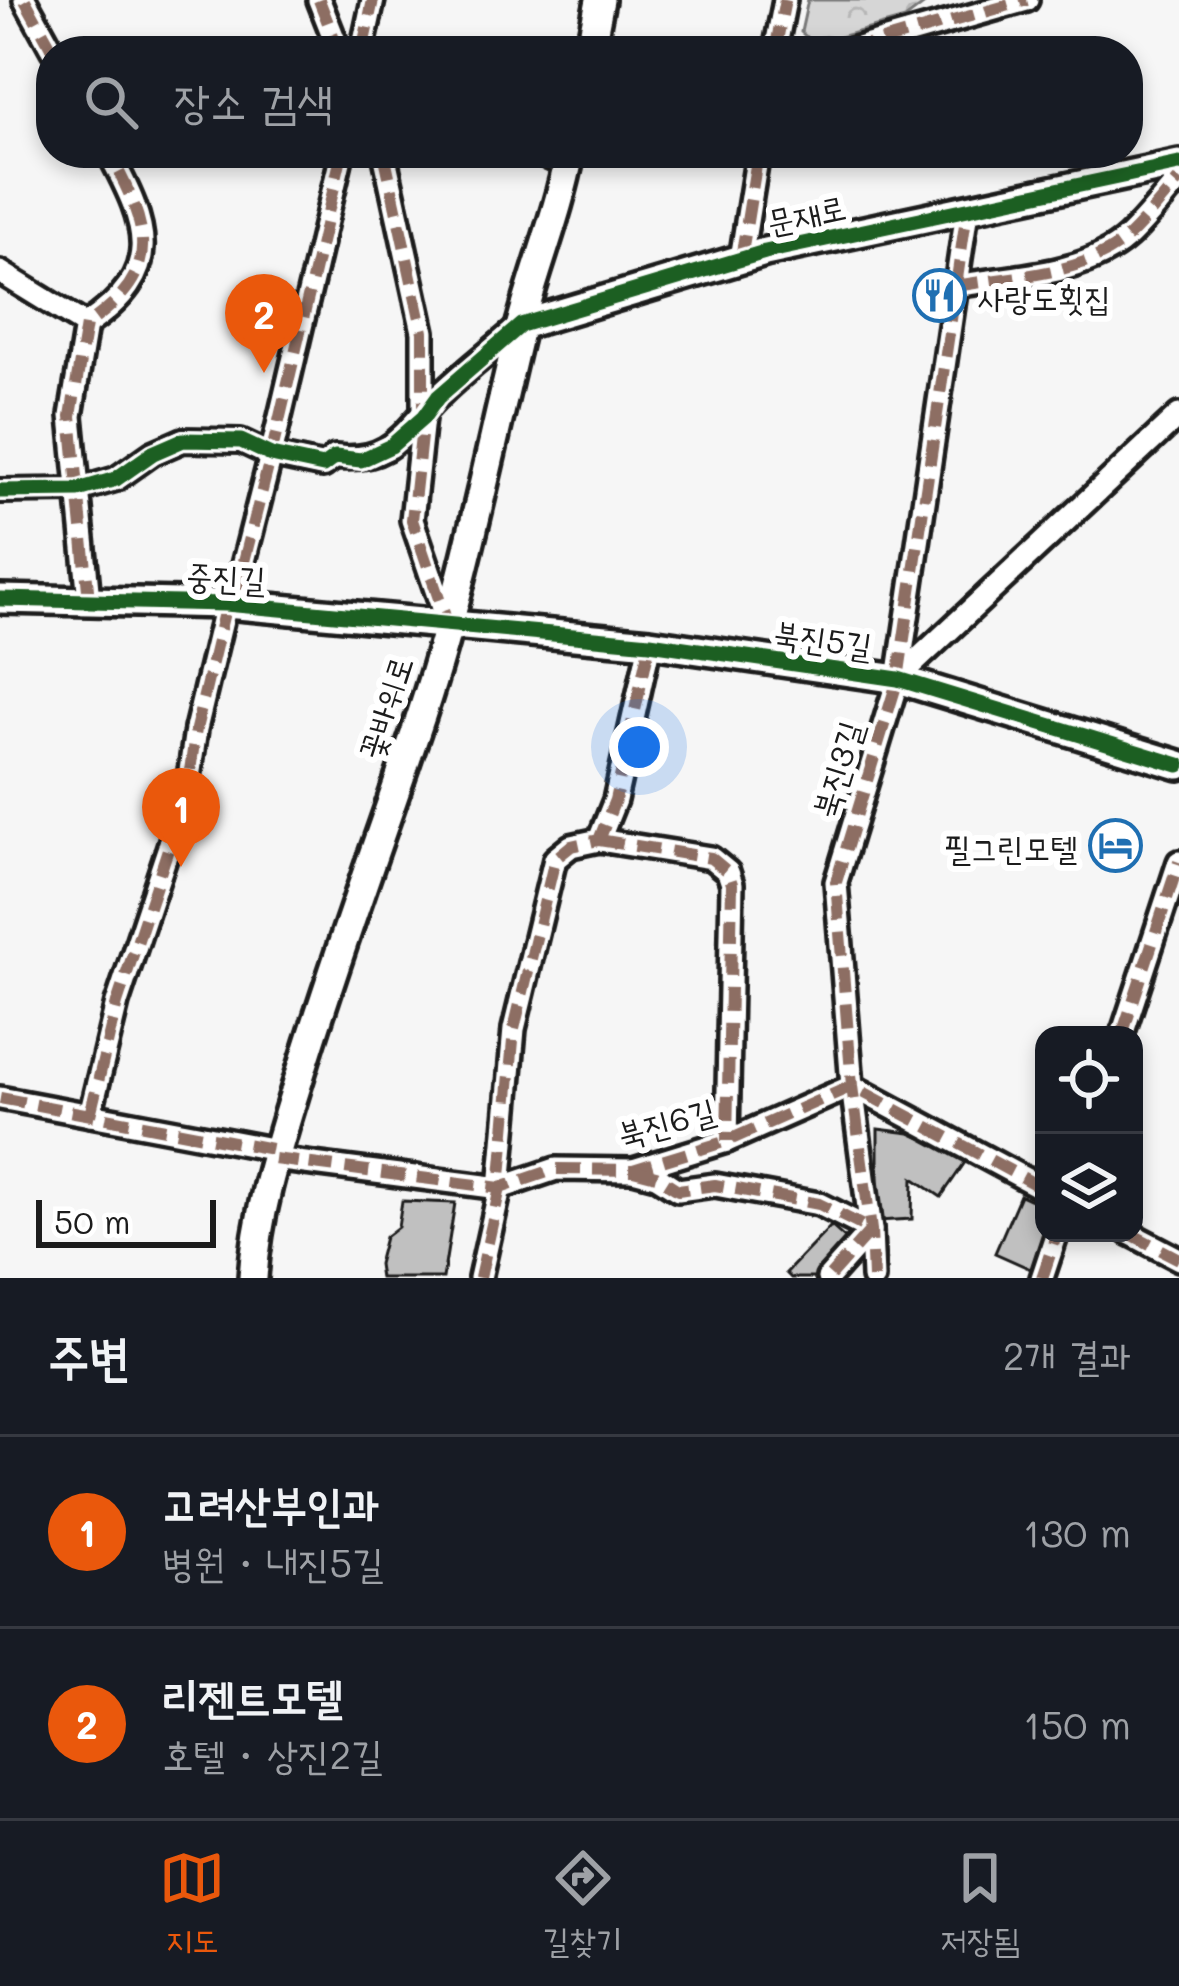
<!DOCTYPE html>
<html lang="ko">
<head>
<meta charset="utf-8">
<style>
	body { margin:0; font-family:Mali,"Poor Story",sans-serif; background:#242831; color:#f1f3f6 }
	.controls { position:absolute; right:36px; bottom:36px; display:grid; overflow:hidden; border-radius:24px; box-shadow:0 6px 18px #0003 }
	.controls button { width:108px; height:108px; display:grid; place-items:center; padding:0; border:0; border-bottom:3px solid #363941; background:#171b24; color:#f1f3f6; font:60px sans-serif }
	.scale { position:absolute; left:36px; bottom:30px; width:180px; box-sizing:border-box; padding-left:12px; border:6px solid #1c1c1c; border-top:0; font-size:33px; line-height:42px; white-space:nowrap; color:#1c1c1c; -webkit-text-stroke:9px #fff; paint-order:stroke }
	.you { position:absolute; left:639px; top:747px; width:42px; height:42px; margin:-30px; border:9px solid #fff; border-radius:50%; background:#1a73e8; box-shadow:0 0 0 18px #1a73e833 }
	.badge { display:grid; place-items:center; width:78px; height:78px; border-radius:50%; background:#ea580c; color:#fff; font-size:39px; font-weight:700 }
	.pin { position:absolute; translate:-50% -99px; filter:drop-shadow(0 3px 6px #0008) }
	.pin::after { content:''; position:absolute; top:63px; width:42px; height:36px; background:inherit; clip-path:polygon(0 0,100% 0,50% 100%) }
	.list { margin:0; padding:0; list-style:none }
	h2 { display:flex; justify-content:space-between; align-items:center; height:156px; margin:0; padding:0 48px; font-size:51px }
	h2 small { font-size:39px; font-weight:400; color:#9ea1a6 }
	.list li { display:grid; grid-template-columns:78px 1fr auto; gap:36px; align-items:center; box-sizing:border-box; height:192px; padding:0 48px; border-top:3px solid #363941 }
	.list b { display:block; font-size:45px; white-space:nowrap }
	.list p { margin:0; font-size:39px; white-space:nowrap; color:#9ea1a6 }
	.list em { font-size:39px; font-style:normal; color:#9ea1a6 }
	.icon { flex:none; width:66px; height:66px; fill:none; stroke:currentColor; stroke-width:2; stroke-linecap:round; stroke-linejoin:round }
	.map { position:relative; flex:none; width:1179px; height:1278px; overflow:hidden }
	.search { position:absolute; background:#171b24; box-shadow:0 6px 18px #0003; left:36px; right:36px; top:36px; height:132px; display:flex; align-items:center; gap:30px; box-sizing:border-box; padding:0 42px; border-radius:48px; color:#9ea1a6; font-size:45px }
	.sheet { height:540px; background:#171b24 }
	nav { display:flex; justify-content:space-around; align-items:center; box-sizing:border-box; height:168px; border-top:3px solid #363941; background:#171b24; font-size:33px; color:#9ea1a6 }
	nav a { display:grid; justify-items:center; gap:6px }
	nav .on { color:#ea580c }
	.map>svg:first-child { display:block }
	.park { fill:url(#park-crowns); stroke:#797979; stroke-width:3 }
	.building { fill:#c0c0c0; stroke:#1c1c1c; stroke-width:3 }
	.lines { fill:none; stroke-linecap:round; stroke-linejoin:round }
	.minor-casing { stroke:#1c1c1c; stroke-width:30 }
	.tertiary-casing { stroke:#1c1c1c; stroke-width:36 }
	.minor { stroke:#fff; stroke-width:21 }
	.tertiary { stroke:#fff; stroke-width:27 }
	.quiet { stroke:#8d6e63; stroke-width:12; stroke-dasharray:24 12; stroke-linecap:butt }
	.cycleway-casing { stroke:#fff; stroke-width:22 }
	.cycleway { stroke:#1b5e20; stroke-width:15 }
	.labels { text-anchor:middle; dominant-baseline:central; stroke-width:12; stroke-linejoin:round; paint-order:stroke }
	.street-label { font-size:33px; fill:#1c1c1c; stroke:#fff }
	.poi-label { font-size:33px; fill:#1c1c1c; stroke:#fff; text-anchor:start }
</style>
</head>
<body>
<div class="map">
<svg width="1179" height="1278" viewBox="0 0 1179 1278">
	<defs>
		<pattern id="park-crowns" width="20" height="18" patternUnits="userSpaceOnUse" patternTransform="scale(3)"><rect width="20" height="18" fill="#d6d6d6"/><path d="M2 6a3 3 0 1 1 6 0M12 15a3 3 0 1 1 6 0" fill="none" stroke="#b7b7b7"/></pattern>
	</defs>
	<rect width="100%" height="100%" fill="#f6f6f6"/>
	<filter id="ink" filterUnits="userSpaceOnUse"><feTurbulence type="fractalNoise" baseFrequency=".00833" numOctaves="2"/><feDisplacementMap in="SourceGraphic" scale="24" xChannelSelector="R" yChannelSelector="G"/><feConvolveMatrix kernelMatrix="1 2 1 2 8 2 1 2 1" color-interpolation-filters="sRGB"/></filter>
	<g filter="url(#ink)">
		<path class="park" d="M808 0H930L905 19 814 44 801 32Z"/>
		<g class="building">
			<path d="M878 1129 910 1133 968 1158 941 1197 913 1178 912 1219 878 1221Z"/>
			<path d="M1020 1195 1044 1206V1233H1048L1033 1270 995 1253Z"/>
			<path d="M402 1201 455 1203 443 1278H380L378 1264 385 1237 398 1227Z"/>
			<path d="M831 1226 848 1241 814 1278H791L786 1273Z"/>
		</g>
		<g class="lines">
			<defs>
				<g id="minor">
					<path d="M25 0 53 51"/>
					<path d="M319 0 339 51"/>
					<path d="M362 51 373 0"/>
					<path d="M775 51 785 0"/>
					<path d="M847 51 1027 0"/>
					<path d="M384 153 423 332V418L412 520 448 625"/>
					<path d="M539 153 568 166"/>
					<path d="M741 259 758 153"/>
					<path d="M0 272 86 325"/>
					<path d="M956 286C1010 276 1085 276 1128 237 1146 220 1162 199 1179 180"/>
					<path d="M86 325 71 416 89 600"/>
					<path d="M86 325C165 271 149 228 109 153"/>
					<path d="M0 491 78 490 116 479 153 453 183 440 241 441 271 455 323 466 335 457C394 464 405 428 442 393 467 369 495 348 521 325"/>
					<path d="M898 678 1179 415"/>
					<path d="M599 840 711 858 728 872 732 884 727 1141"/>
					<path d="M1122 1035 1179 862"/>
					<path d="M0 1098 277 1150"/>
					<path d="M90 1115 117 1003 187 792 196 729 226 604 239 581 271 455 342 153"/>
					<path d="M274 1159 500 1188 556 1169 633 1170 727 1141 852 1086 1044 1189"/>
					<path d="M633 1170 656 1176 678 1190 715 1185 819 1204 871 1230 828 1278"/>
					<path d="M1129 1233 1179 1259"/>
					<path d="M480 1278 500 1188 514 1029 555 859 571 846 599 840 615 800 650 643"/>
					<path d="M873 1278 871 1230 852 1086 836 882 898 679 967 211"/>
					<path d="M1042 1278 1057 1233"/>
				</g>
				<g id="tertiary">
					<path d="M590 51 600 0"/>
					<path d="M521 325 765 252 1179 164"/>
					<path d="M0 599 226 604 650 643 898 679 1179 765"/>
					<path d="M253 1278C257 1209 280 1141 300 1075 335 960 377 846 416 731 460 603 486 468 518 336 533 274 558 216 570 153"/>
				</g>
			</defs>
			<use href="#minor" class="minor-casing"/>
			<use href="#tertiary" class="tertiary-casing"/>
			<use href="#minor" class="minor"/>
			<use href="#tertiary" class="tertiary"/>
			<g class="quiet">
				<path d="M25 0 53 51"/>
				<path d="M319 0 339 51"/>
				<path d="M362 51 373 0"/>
				<path d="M775 51 785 0"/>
				<path d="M847 51 1027 0"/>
				<path d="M384 153 423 332V418L412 520 448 625"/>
				<path d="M741 259 758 153"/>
				<path d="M956 286C1010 276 1085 276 1128 237 1146 220 1162 199 1179 180"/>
				<path d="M89 600 71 416 86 325C165 271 149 228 109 153"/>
				<path d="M599 840 711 858 728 872 732 884 727 1141"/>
				<path d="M1122 1035 1179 862"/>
				<path d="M0 1098 277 1150"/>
				<path d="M90 1115 117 1003 187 792 196 729 226 604 239 581 271 455 342 153"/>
				<path d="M274 1159 500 1188 556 1169 633 1170 727 1141 852 1086 1044 1189"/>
				<path d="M633 1170 656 1176 678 1190 715 1185 819 1204 871 1230 828 1278"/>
				<path d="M1129 1233 1179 1259"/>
				<path d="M480 1278 500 1188 514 1029 555 859 571 846 599 840 615 800 650 643"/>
				<path d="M873 1278 871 1230 852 1086 836 882 898 679 967 211"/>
				<path d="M1042 1278 1057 1233"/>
			</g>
			<defs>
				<g id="cycleway">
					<path d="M0 491 78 490 116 479 153 453 183 440 241 441 271 455 323 466 335 457 361 460 391 446 423 418 438 397 521 325 765 252 1179 164"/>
					<path d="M0 599 226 604 650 643 898 679 1179 765"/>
				</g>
			</defs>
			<use href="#cycleway" class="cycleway-casing"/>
			<use href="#cycleway" class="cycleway"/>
		</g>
	</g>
	<defs>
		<symbol id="restaurant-ring" viewBox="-11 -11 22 22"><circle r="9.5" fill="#fff" stroke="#1f6fb2" stroke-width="1.5"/><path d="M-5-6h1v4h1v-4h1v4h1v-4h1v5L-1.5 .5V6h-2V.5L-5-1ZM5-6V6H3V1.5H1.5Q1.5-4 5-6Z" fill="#1f6fb2"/></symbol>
		<symbol id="hotel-ring" viewBox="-11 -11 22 22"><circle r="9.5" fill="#fff" stroke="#1f6fb2" stroke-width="1.5"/><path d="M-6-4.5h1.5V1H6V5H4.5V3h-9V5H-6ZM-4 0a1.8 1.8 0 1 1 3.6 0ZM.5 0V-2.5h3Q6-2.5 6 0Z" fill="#1f6fb2"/></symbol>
	</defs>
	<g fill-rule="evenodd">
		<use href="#restaurant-ring" x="910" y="266" width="59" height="59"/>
		<use href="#hotel-ring" x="1086" y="816" width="59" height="59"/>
	</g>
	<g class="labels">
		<g class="street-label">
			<text transform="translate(806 213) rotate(-12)">문재로</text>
			<text transform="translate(226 576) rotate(3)">중진길</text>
			<text transform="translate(823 638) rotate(8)">북진5길</text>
			<text transform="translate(384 707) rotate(-72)">꽃바위로</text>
			<text transform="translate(836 769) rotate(-73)">북진3길</text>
			<text transform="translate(666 1121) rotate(-15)">북진6길</text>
		</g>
		<g class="poi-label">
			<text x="978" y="296">사랑도횟집</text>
			<text x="1077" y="846" text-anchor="end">필그린모텔</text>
		</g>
	</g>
</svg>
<div class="controls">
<button><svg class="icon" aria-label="locate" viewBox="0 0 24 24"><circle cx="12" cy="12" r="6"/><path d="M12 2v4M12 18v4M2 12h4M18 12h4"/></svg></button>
<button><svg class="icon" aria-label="layers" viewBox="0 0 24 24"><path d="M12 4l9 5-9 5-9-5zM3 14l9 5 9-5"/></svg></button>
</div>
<div class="scale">50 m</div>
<div class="you"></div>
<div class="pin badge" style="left:181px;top:867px">1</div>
<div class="pin badge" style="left:264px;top:373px">2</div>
<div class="search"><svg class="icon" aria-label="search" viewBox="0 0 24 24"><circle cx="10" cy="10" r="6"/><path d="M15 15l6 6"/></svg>장소 검색</div>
</div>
<section class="sheet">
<h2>주변<small>2개 결과</small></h2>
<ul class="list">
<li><span class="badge">1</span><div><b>고려산부인과</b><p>병원 · 내진5길</p></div><em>130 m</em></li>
<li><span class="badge">2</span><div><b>리젠트모텔</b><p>호텔 · 상진2길</p></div><em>150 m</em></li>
</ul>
</section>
<nav>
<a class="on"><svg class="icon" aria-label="map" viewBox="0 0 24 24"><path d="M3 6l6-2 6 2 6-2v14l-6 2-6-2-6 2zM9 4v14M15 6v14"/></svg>지도</a>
<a><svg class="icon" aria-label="directions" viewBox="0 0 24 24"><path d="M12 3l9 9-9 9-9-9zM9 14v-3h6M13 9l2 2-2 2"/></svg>길찾기</a>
<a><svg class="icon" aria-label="saved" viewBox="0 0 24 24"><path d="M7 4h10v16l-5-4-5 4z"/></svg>저장됨</a>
</nav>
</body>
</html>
